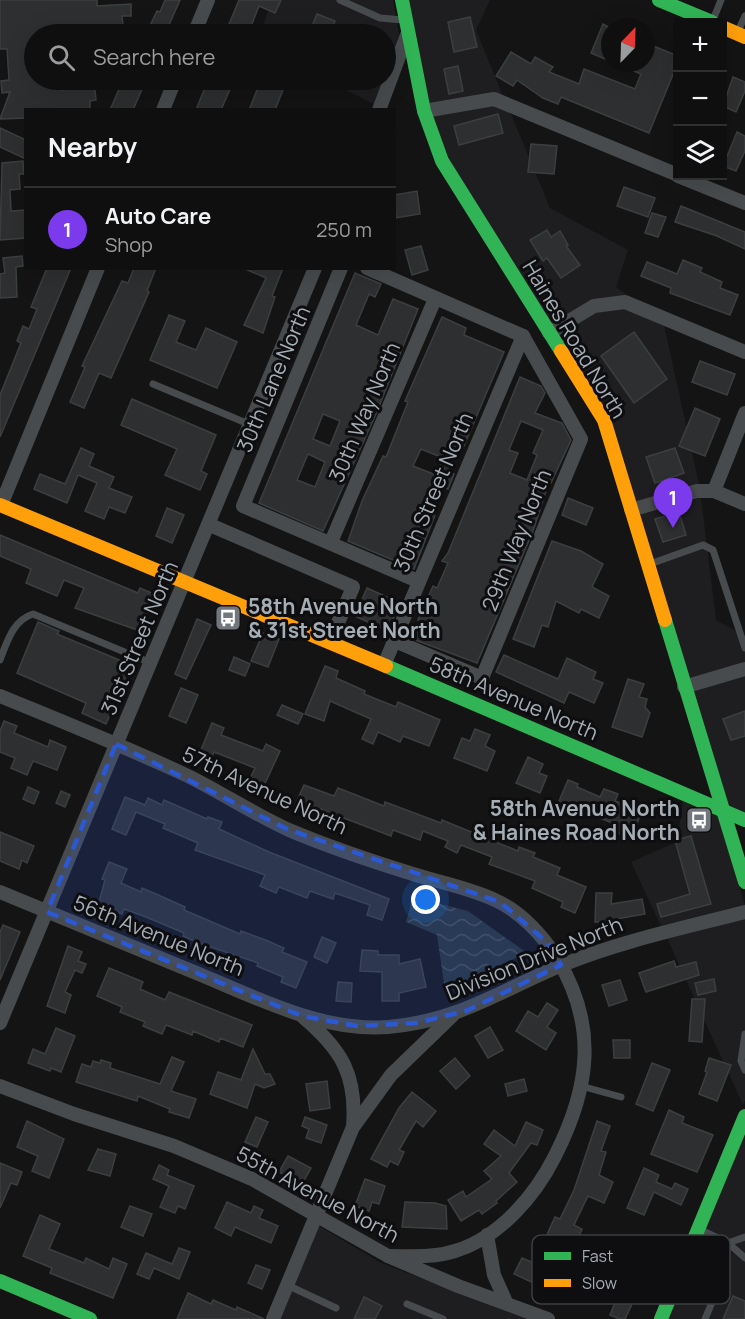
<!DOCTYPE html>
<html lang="en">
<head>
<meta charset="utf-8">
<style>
	body { margin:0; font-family:Manrope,sans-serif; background:#1d1d1d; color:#f1f3f6 }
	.controls { position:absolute; right:18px; top:18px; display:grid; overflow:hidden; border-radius:0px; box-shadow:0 6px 24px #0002 }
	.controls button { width:54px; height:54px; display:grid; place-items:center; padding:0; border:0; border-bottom:2px solid #2f2f2f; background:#0f0f0f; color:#f1f3f6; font:30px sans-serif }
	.compass { position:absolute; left:601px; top:18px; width:54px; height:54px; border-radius:50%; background:#0f0f0f; box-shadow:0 6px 24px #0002; rotate:23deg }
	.you { position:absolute; left:426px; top:900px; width:21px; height:21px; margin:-15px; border:4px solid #fff; border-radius:50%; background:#1a73e8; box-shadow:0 0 0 9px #1a73e833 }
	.badge { display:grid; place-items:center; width:39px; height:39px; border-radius:50%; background:#7c3aed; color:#fff; font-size:20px; font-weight:700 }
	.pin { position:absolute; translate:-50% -50px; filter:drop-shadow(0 2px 3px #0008) }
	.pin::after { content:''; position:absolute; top:32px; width:21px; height:18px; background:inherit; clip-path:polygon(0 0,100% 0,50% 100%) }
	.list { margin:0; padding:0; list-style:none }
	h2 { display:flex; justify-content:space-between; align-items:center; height:78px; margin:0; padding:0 24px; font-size:26px }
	h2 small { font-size:20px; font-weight:400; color:#9b9c9e }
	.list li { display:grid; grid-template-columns:39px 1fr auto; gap:18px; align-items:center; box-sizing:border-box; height:84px; padding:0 24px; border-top:2px solid #2f2f2f }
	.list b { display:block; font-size:22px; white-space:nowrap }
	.list p { margin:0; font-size:20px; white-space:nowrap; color:#9b9c9e }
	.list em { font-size:20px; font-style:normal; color:#9b9c9e }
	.icon { flex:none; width:33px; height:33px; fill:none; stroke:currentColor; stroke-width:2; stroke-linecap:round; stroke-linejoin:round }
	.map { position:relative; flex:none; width:745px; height:1319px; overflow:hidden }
	.search { position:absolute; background:#0f0f0f; box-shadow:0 6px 24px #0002; left:24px; top:24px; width:372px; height:66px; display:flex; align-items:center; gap:15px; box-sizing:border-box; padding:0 21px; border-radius:33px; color:#9b9c9e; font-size:22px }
	.panel { position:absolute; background:#0f0f0f; box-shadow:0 6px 24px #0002; left:24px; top:108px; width:372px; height:162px; border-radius:0px }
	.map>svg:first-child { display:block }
	.built { fill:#1e1e20 }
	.water { fill:url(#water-waves) }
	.building { fill:#2e2f30; stroke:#3c3f40; stroke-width:1.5; fill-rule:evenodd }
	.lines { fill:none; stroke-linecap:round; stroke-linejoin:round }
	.lane { stroke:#484b4d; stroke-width:7 }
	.street { stroke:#484b4d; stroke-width:14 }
	.fast { stroke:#30b455; stroke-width:14 }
	.slow { stroke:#ff9f0a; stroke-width:14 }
	.marked { fill:#2b58d4; fill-opacity:0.2; stroke:#2b58d4; stroke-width:4.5; stroke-dasharray:12 8; stroke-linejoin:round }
	.labels { text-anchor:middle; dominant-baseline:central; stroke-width:6; stroke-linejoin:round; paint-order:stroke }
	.street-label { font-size:21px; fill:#a5adb5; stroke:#0e0e10 }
	.poi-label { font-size:21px; font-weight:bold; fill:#a5adb5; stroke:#0e0e10; text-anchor:start }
	.key { fill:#0e0e10; stroke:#3b3e42; stroke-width:1.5 }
	.key-label { font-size:16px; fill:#a5adb5 }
</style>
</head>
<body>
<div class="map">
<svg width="745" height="1319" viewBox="0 0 745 1319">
	<defs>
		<pattern id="water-waves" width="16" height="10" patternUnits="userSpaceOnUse" patternTransform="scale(1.5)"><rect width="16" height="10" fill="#293337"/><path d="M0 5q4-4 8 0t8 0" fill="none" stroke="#454e52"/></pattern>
	</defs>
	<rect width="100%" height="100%" fill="#141414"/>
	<g class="built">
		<path d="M272 0H393L399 35 386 73V34H260Z"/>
		<path d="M406 0H490L476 30 503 96 494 93 428 103Z"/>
		<path d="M325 80H383L374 104Z"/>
		<path d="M493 106 511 114 550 208 628 250 616 287 627 295 591 300 551 324 447 157 432 116Z"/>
		<path d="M624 309 664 325 699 484 636 502 558 335 595 312Z"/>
		<path d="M701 498 716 620 745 636V662L688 679 639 515Z"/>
		<path d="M745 675V813L729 806 692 692Z"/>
		<path d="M683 801 719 817 745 905 661 926 631 862 677 842Z"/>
		<path d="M745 919V1100L743 1105 667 938Z"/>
		<path d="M745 1133V1319H668Z"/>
		<path d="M319 1226 381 1263 530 1319H280Z"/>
	</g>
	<path class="water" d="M413 897 468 911 527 953 445 990 437 935 406 922Z"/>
	<g class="building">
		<path d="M0 0H97V6L131 4V16H122L124 33 100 34 99 31 34 34V80H61V90L79 88V80H94L96 100 90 101V110H26V118L0 119 10 92 2 93 1 81 9 80 7 49H0Z"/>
		<path d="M165 0H180L165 34H146L157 11 160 12Z"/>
		<path d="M239 0H281L275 13 259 6 248 34H239L227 29Z"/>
		<path d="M317 14 335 21 330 34H309Z"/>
		<path d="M470 17 477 47 454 52 448 22Z"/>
		<path d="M603 24 610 28V61L591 53Z"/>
		<path d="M646 43 678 56V62L649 133 561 97 558 104 543 98 517 80 513 86 496 76 511 52 531 64 535 57 553 67 549 72 579 84 584 69 635 89 641 74 615 63H646Z"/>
		<path d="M458 66 463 91 449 94 444 69Z"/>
		<path d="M733 77 745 82V91L736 112 723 106Z"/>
		<path d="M123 80H146L133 110H110Z"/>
		<path d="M208 80H234L221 110H196Z"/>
		<path d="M261 80H287L275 110H249Z"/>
		<path d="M498 114 503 133 459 145 454 126Z"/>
		<path d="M0 128 26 140V159L0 147Z"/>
		<path d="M737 132 745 136V151L736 171 723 166Z"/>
		<path d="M531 144 557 146 554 174 528 172Z"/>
		<path d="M23 161 24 174H19L20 189 10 190 11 211 26 210V238L0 240 2 163Z"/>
		<path d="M624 187 655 198 648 217 617 206Z"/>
		<path d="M417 191 420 214 396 218 394 195Z"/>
		<path d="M681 206 745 232V249L717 236 675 222Z"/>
		<path d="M652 213 666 217 658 237 645 233Z"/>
		<path d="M547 230 551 237 560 231 568 245 566 246 580 265 561 278 547 258 543 261 530 240Z"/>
		<path d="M421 246 428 270 412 275 405 250Z"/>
		<path d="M22 256 23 266 16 267 17 297 0 298V274L5 273 3 258Z"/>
		<path d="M683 260 702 268 700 272 722 282 720 288 738 295 730 315 670 293 671 288 641 276 647 262 677 274Z"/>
		<path d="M47 268H71L0 437V395L21 343 17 341 23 326 29 329 37 309 31 307Z"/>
		<path d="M134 268H156L147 291 149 292 111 378 99 373 84 408 70 402 85 367 82 366 122 281 128 283Z"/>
		<path d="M283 268 272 296 275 297 263 333 244 325 266 278 243 268Z"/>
		<path d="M355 273 381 284 375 297 369 294 356 325 378 335 393 299 418 309 376 414 323 531 259 503ZM323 414 340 421 330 446 313 439ZM308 454 325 462 315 487 297 480Z"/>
		<path d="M169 315 185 321 176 342 196 350 206 328 237 342 217 388 150 360Z"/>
		<path d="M442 317 466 328 464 335 504 352 463 448 458 446 448 471 454 474 448 489 443 487 431 514 435 515 414 569 348 541 362 501 383 456 386 457 408 402 405 401ZM421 449 443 458 436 475 413 466Z"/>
		<path d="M634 332 667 379 634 403 601 356Z"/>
		<path d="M700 361 735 374 727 395 692 382Z"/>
		<path d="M520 377 541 386 545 393 535 413 562 423 571 440 551 483 549 482 533 531 477 663 415 640 421 621 418 620 433 586 437 588 448 563 442 561 448 553ZM521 421 543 430 533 453 537 455 527 480 510 473 518 453 509 450Z"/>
		<path d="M132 399 216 435 201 471 207 474 200 490 165 475 177 449 121 425Z"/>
		<path d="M695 408 720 419 705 456 679 446Z"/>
		<path d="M81 448 94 454 89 466 114 477 109 488 132 497 125 513 109 507 104 519 85 511 97 483 78 475 67 503 34 489 40 474 65 484Z"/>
		<path d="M675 448 684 473 655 483 646 457Z"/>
		<path d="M568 498 593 508 586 525 562 515Z"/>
		<path d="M167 508 184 515 172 543 156 536Z"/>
		<path d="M679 512 686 535 663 542 655 519Z"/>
		<path d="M0 535 138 593 140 588 161 597 154 615 147 613 140 631 75 608 84 588 64 580 57 596 26 583 31 569 0 556Z"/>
		<path d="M552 541 581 551 603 564 592 587 609 596 599 618 581 609 579 613 556 601 548 627 542 625 534 647 513 639Z"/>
		<path d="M367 588 400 603 388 631 355 616Z"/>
		<path d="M197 619 211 625 186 679 175 674Z"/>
		<path d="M38 622 59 631 57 634 131 665 106 724 82 713 86 703 17 673Z"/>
		<path d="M263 633 279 639 268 667 251 661Z"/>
		<path d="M504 655 558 679 567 658 596 672 593 679 603 683 594 703 569 692 564 703 496 672Z"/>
		<path d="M234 657 250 664 245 676 229 670Z"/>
		<path d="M325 666 338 671 336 678 365 691 364 694 396 707 398 702 440 720 429 746 403 736 400 742 378 732 373 744 362 739 371 719 330 701 324 721 305 714Z"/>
		<path d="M628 679 644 684 639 697 647 699 645 707 650 713 642 737 612 727Z"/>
		<path d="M181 688 198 695 186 723 169 716Z"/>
		<path d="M282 705 303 714 298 724 277 715Z"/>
		<path d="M745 711V736L731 740 723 719Z"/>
		<path d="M4 721 17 726 14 733 48 747 50 740 66 747 57 770 33 761 27 775 11 768 15 758 0 752V731Z"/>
		<path d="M212 723 224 728 221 735 263 751 266 744 280 751 262 790 248 783 255 768 214 752 212 757 200 752Z"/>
		<path d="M475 729 490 735 485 746 495 751 487 771 454 758 462 738 470 741Z"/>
		<path d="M528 757 543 764 539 773 547 776 540 793 516 783Z"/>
		<path d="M568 780 578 784 577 787 600 797 604 789 618 794 615 801 642 811 631 838 614 832 617 825 559 801Z"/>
		<path d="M304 785 334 796 338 788 384 806 385 802 441 823 442 820 518 851 519 847 535 853 533 857 560 868 557 875 586 887 575 913 561 907 563 902 532 888 535 881 489 864 492 857 461 845 457 853 445 847 448 841 423 831 420 840 393 830 391 836 307 804 305 809 295 805Z"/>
		<path d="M28 787 39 792 34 804 23 799Z"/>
		<path d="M61 791 70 795 65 807 56 803Z"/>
		<path d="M125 797 145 805 148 798 162 805 164 800 207 819 208 817 222 822 219 829 269 852 389 899 382 920 367 915 370 905 335 893 333 899 310 891 307 898 279 887 276 893 260 886 265 875 195 850 198 843 163 828 165 824 136 812 126 835 112 829Z"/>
		<path d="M0 832 34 846 27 863 22 860 19 869 0 861Z"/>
		<path d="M691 836 711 904 661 917 657 904 690 894 675 840Z"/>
		<path d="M109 862 127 869 121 883 141 892 142 888 156 894 185 907 184 910 240 934 241 931 268 941 284 948 282 952 307 962 296 988 281 982 283 977 257 966 258 963 199 943 183 936 184 933 146 917 124 909 122 914 106 907 99 902 105 880 102 879Z"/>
		<path d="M596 893H612L611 904 642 899 645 914 611 920V922H595Z"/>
		<path d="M3 925 20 932 0 980V932Z"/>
		<path d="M322 937 336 943 327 963 314 957Z"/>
		<path d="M68 946 82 952 78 961 86 964 82 973 75 970 65 992 71 995 65 1013 47 1006Z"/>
		<path d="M362 950 378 951V955H399V964L420 959 426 987 399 993V1001H382V972L360 971Z"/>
		<path d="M674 961 676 967 696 962 699 975 646 992 639 973Z"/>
		<path d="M109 968 143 982 140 989 165 1000 169 992 252 1025 243 1047 220 1038 219 1042 193 1031 192 1035 166 1025 162 1034 143 1026 145 1022 120 1012 122 1007 97 996Z"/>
		<path d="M714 979 716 991 698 995 695 983Z"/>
		<path d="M620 980 627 1000 609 1006 602 985Z"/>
		<path d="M338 982 352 983 351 1002 336 1001Z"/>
		<path d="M692 999H705L702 1042 689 1041Z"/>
		<path d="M547 1003 558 1010 547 1027 556 1033 546 1050 516 1031 528 1011 538 1017Z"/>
		<path d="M490 1027 503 1050 488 1058 475 1036Z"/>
		<path d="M56 1028 75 1036 61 1072 51 1068 50 1071 28 1063 33 1049 45 1054Z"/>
		<path d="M613 1040H630V1058H614Z"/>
		<path d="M253 1049 265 1074H270L275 1084 264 1088 255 1084 247 1108 210 1094 218 1072 241 1080Z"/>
		<path d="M172 1057 184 1062 171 1091 196 1099 189 1118 169 1112 170 1109 138 1096 137 1101 76 1082 82 1064 91 1067 93 1061 100 1063 101 1060 111 1063 110 1068 160 1084Z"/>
		<path d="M455 1058 470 1076 456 1089 440 1071Z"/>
		<path d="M709 1058 731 1065 717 1101 699 1094 707 1072 705 1071Z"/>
		<path d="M652 1063 670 1070 653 1111 636 1104Z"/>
		<path d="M524 1079 527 1091 508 1096 505 1084Z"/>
		<path d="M327 1081 330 1108 310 1111 306 1084Z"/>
		<path d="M412 1092 436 1111 423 1127 416 1121 399 1150 404 1152 398 1165 390 1161 387 1167 371 1159 399 1108Z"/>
		<path d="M669 1110 684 1117 682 1123 713 1135 697 1172 651 1154Z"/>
		<path d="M256 1117 268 1122 257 1147 245 1142Z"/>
		<path d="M305 1117 327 1125 321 1143 306 1138 309 1129 302 1126Z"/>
		<path d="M27 1121 64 1139 49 1178 32 1171 38 1156 17 1147Z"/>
		<path d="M597 1121 610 1126 601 1151 606 1152 599 1175 613 1182 604 1203 588 1196 574 1225 582 1229 572 1254 581 1259 566 1298 514 1274 522 1258 534 1263 555 1217 560 1219 574 1190Z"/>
		<path d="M526 1122 543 1130 537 1145 531 1143 509 1173 517 1182 496 1201 497 1203 482 1214 479 1210 461 1221 448 1200 463 1191 466 1197 492 1179 484 1171 501 1156 484 1144 494 1130 515 1146Z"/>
		<path d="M98 1149 116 1154 110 1176 88 1170Z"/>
		<path d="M288 1156 311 1168 302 1184 279 1172Z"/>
		<path d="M0 1163 22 1172 17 1185 11 1183 0 1208Z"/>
		<path d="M159 1165 169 1170 167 1175 194 1186 185 1209 178 1206 175 1213 160 1207 169 1186 153 1179Z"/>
		<path d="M644 1168 659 1175 656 1182 672 1189 675 1183 688 1189 681 1205 654 1192 644 1215 627 1208Z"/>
		<path d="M365 1179 385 1186 379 1204 372 1202 369 1211 355 1206Z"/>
		<path d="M227 1202 251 1213 254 1206 263 1210 259 1218 278 1226 271 1243 235 1227 231 1236 215 1228Z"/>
		<path d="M405 1202 435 1203 446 1206 447 1229 402 1227Z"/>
		<path d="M130 1206 152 1214 143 1236 121 1227Z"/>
		<path d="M40 1215 60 1224 49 1249 84 1263 86 1258 109 1269 113 1258 127 1264 113 1298 50 1273 52 1268 23 1256Z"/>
		<path d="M179 1248 190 1252 179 1279 154 1268 149 1279 137 1274 146 1253 172 1264Z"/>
		<path d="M640 1251 654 1257 625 1319H620L610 1315 616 1300 622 1302Z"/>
		<path d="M256 1265 270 1270 262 1289 248 1283Z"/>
		<path d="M188 1293 211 1304 213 1300 236 1310 237 1307 264 1319H177Z"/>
		<path d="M733 1296 745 1301V1319H723Z"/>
		<path d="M364 1297 382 1306 375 1319H354Z"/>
	</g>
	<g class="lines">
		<g class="lane">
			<path d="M340 0 380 18 403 20"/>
			<path d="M713 20 721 0"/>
			<path d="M738 31 745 16"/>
			<path d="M153 384 251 425"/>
			<path d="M650 564 703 545 713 550 745 648"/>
			<path d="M0 660C7 642 13 620 33 614L151 663"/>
			<path d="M745 1034 741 1061 745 1070"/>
			<path d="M581 1086 621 1097"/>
			<path d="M701 1230 728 1243 745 1237"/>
			<path d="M287 1285 336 1308"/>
			<path d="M407 1304 443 1319"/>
			<path d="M705 1319 721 1281 728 1243 745 1258"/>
		</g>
		<g class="street">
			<path d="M194 34 208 0"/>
			<path d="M163 110 175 80"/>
			<path d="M379 110 407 35"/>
			<path d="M424 111 494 99 678 175"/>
			<path d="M678 176 745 203"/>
			<path d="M341 268 243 506 418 581"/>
			<path d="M367 268 523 336"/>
			<path d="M549 333 594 306 625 302 745 352"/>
			<path d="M714 491 745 413"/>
			<path d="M1 505 98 268"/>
			<path d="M631 510 697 491H714L745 504"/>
			<path d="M210 525 353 587 330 642"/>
			<path d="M331 542 435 299"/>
			<path d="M395 641 482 678 581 439 523 336"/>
			<path d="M384 665 523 336"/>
			<path d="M684 687 745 669"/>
			<path d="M0 696C63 722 126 747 188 776 222 793 254 814 289 830 329 847 371 861 413 874 441 883 470 888 497 901 521 912 543 936 557 958 598 1026 590 1087 555 1156 535 1196 499 1238 455 1251 434 1258 410 1256 388 1256"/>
			<path d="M0 892C63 918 126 944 189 970 252 995 318 1032 388 1027 459 1021 499 991 562 965 621 941 683 928 745 912"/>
			<path d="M0 1023 315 268"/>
			<path d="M0 1086 74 1114 174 1146 252 1179 388 1256 458 1286 548 1319"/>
			<path d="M354 1126 391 1075 453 1015"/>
			<path d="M487 1235 494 1275 506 1302"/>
			<path d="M273 1319 353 1127C357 1075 342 1050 303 1017"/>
		</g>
		<g class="fast">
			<path d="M402 0 424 111 442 161 561 351"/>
			<path d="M659 0 712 22"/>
			<path d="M665 620 745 882"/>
			<path d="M386 666 745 820"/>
			<path d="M0 1281 90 1319"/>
			<path d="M661 1319 745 1116"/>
		</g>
		<g class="slow">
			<path d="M722 27 745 37"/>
			<path d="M561 351 604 420 665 620"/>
			<path d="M0 505 386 666"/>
		</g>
	</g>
	<path class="marked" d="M116 744 287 829 500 902 548 943 561 965 466 1011 416 1023 357 1026 302 1016 47 912Z"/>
	<defs>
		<symbol id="bus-square" viewBox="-11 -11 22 22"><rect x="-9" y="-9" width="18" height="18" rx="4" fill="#72777d" stroke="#0e0e10"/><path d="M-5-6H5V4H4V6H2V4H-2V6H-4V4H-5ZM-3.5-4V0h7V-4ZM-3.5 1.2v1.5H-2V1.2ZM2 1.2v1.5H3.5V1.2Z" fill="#fff"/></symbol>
	</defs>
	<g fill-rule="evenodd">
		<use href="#bus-square" x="213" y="603" width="30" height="30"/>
		<use href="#bus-square" x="684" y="805" width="30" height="30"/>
	</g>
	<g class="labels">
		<g class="street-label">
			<text transform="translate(575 339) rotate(59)">Haines Road North</text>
			<text transform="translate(273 379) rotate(-67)">30th Lane North</text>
			<text transform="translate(364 412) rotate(-67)">30th Way North</text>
			<text transform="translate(433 492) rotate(-67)">30th Street North</text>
			<text transform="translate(516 540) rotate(-68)">29th Way North</text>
			<text transform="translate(139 638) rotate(-67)">31st Street North</text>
			<text transform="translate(514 698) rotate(23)">58th Avenue North</text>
			<text transform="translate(265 790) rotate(25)">57th Avenue North</text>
			<text transform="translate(159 935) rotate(22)">56th Avenue North</text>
			<text transform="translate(534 958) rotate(-22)">Division Drive North</text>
			<text transform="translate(318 1194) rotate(28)">55th Avenue North</text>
		</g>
		<g class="poi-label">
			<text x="248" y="606">58th Avenue North<tspan x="248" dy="24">&amp; 31st Street North</tspan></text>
			<text x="680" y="808" text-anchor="end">58th Avenue North<tspan x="680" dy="24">&amp; Haines Road North</tspan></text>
		</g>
	</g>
	<rect x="532" y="1235" width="198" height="69" rx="9" class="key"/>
	<rect x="544" y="1252" width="27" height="8" fill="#30b455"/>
	<rect x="544" y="1279" width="27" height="8" fill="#ff9f0a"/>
	<g class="key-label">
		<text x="582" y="1262">Fast</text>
		<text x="582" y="1289">Slow</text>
	</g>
</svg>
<div class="controls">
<button>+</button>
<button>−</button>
<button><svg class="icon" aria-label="layers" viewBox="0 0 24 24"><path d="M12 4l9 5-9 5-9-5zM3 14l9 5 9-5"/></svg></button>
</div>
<svg class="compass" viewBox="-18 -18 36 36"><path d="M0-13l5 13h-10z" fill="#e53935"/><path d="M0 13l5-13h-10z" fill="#9b9c9e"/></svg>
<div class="you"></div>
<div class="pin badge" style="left:673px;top:528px">1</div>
<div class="search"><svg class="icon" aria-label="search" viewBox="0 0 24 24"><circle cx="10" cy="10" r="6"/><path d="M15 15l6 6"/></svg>Search here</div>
<section class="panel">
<h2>Nearby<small></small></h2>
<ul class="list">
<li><span class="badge">1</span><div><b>Auto Care</b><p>Shop</p></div><em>250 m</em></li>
</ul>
</section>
</div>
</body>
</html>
